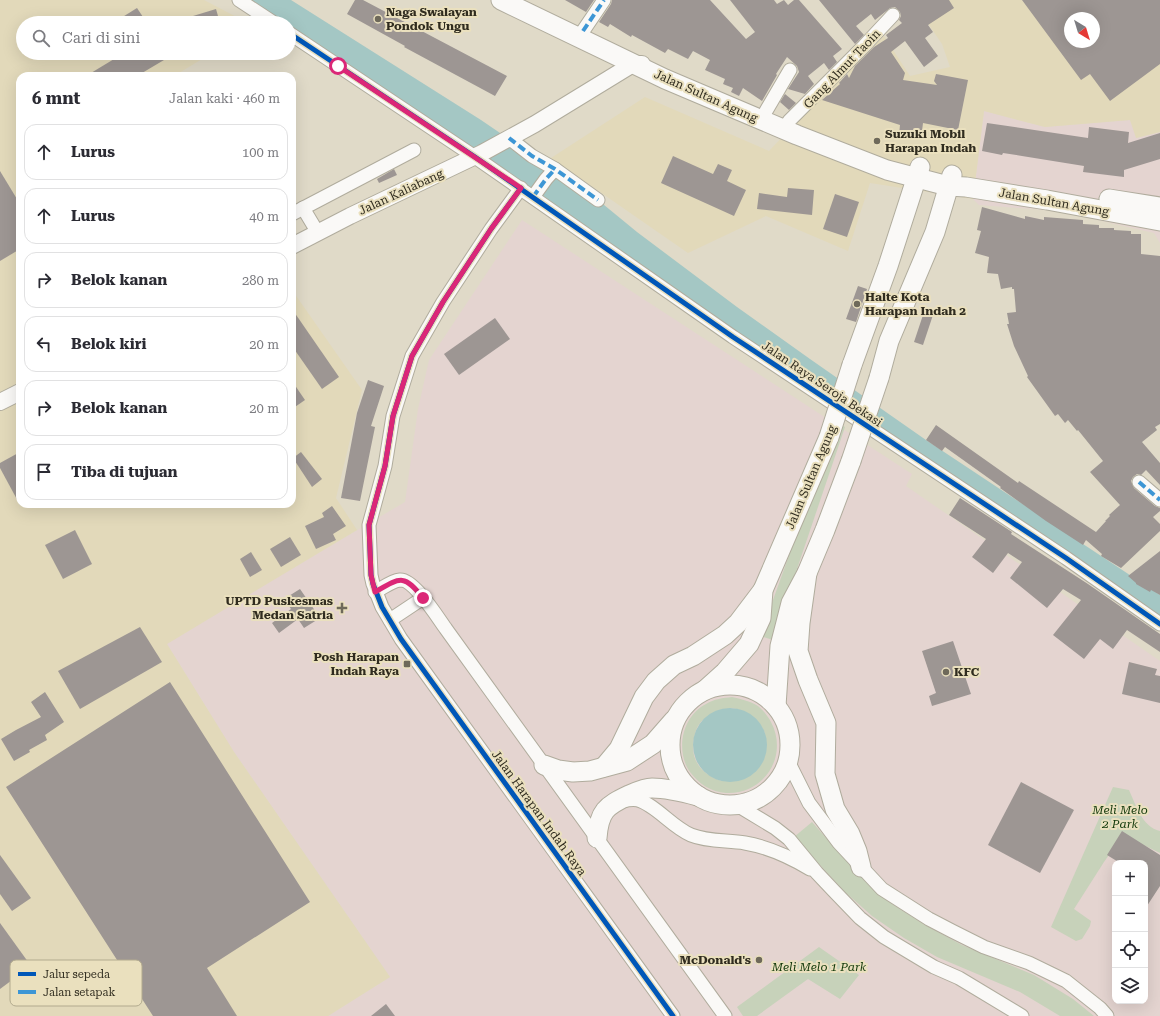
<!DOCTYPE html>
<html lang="id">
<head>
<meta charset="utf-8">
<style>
	body { margin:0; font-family:"Roboto Serif",serif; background:#f7f7f7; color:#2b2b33 }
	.controls { position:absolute; right:12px; bottom:12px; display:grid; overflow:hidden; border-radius:8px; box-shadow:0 4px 16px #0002 }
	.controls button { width:36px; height:36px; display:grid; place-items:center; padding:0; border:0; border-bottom:1px solid #e1e1e2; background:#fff; color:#2b2b33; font:20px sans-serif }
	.compass { position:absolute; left:1064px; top:12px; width:36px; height:36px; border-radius:50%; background:#fff; box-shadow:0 4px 16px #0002; rotate:142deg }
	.stop { position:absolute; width:12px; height:12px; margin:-9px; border:3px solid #db2777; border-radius:50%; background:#fff }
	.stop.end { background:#db2777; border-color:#fff; box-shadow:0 1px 4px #0008 }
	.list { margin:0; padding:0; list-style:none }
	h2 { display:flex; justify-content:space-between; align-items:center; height:52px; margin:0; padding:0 16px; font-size:17px }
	h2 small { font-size:13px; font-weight:400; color:#7c7c81 }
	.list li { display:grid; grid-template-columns:26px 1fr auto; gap:12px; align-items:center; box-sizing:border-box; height:56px; margin:0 8px 8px; padding:0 8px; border:1px solid #e1e1e2; border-radius:12px }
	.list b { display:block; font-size:15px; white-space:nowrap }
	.list em { font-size:13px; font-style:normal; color:#7c7c81 }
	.icon { flex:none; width:22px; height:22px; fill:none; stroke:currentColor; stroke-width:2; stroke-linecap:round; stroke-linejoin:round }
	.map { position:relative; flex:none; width:1160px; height:1016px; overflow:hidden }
	.search { position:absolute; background:#fff; box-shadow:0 4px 16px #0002; left:16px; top:16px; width:280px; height:44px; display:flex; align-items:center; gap:10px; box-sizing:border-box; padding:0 14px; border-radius:22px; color:#7c7c81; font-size:15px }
	.panel { position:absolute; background:#fff; box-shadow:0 4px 16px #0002; left:16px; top:72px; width:280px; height:436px; border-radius:12px }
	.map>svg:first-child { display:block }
	.commercial { fill:#e4d4d0; fill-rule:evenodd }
	.built { fill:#e2d9ba; fill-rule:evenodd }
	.green { fill:#c7d2ba; fill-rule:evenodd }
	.water { fill:#a4c7c4 }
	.building { fill:#9d9693; fill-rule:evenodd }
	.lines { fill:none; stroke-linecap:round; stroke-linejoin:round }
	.minor-casing { stroke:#b0ac9d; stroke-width:15 }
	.major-casing { stroke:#b0ac9d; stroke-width:18 }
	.highway-casing { stroke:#b0ac9d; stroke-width:21 }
	.minor { stroke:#faf9f7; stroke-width:13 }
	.major { stroke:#faf9f7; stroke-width:16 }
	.highway { stroke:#faf9f7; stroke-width:19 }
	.highway-bridge-casing { stroke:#b0ac9d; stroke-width:21; stroke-linecap:butt }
	.highway-bridge { stroke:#faf9f7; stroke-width:19 }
	.quiet { stroke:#3d96d5; stroke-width:4; stroke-dasharray:8 4; stroke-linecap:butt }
	.cycleway-casing { stroke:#eae0be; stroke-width:8 }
	.cycleway { stroke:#0057b8; stroke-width:5 }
	.route { stroke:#db2777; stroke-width:5 }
	.poi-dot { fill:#6e695a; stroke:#eae0be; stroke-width:1.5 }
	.labels { text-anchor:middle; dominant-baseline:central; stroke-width:4; stroke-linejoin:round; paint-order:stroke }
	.poi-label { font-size:12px; font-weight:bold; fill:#302c1f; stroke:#eae0be; text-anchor:start }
	.street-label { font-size:12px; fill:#302c1f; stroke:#eae0be }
	.park-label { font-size:12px; font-style:italic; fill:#113809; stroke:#eae0be }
	.key { fill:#eae0be; stroke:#b2aa8e; stroke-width:1 }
	.key-label { font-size:11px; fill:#302c1f }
</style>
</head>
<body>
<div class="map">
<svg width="1160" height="1016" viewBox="0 0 1160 1016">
	<rect width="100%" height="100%" fill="#e0dac8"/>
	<g class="commercial">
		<path d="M984 111 1045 127 1130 120 1137 138 1160 132V243L1154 233 1059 211 979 205 973 199Z"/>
		<path d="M522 220 912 474 906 486 1160 661V1016H328L390 977 234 752 167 644 247 595 405 502 418 409 429 360ZM1115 863H1145V1001H1115Z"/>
	</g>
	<g class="built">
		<path d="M0 0H204L248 23H23V53H212L174 76H20V504H292V290L362 390 336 498 357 530 167 644 234 752 390 977 328 1016H0Z"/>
		<path d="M912 0H1160V132L1136 138 1130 120 1045 127 984 111 973 199 870 183 848 251 766 216 688 253 551 158 645 97 769 151 827 90 847 76 854 60 884 36 910 76 950 67 942 44ZM1070 18H1094V42H1070Z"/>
	</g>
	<g class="green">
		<path d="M837 422 845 427 773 640 760 636Z"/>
		<path d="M732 697C741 699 750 701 758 706 763 710 768 716 771 722 789 756 764 795 726 793 711 792 699 784 690 772 675 751 682 716 706 704 714 699 723 698 732 697ZM732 708C748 711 757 718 765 733L722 781C700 774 688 758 695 734 696 729 699 723 703 720 711 715 723 712 732 708Z"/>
		<path d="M1113 787 1129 790C1136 805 1142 827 1160 831V853L1123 835 1104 862 1074 909 1091 921 1090 926 1082 939 1076 941 1051 927Z"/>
		<path d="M812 822 859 875 892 904 925 925 962 945 1034 975 1073 999 1094 1016H1060L1020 992 937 957 904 938 872 916 845 892 794 837Z"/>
		<path d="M819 947 859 975 840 999 808 979 757 1016H743L737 1007Z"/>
	</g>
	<g class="water">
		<path d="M239 0H291L481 120 598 200 637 232 737 307 810 359 926 440 1160 595V624L289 33V23H274Z"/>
		<circle cx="730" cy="745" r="37"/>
	</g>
	<g class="building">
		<path d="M355 0H363L507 76 495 96 404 47 405 46 347 14Z"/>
		<path d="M565 0H594L586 12Z"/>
		<path d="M612 0H710L746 39 755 32 730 0H774L777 4 784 0 788 5 794 0H799L842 49 833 56 837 62 829 70 824 63 808 76 814 84 805 94 788 89 799 72 797 66 787 57 776 74 777 75 762 101 743 88 739 96 731 92 733 88 723 84 725 79 705 70 710 60 693 51 688 59 668 49 665 53 632 35 631 37 610 24 608 27 599 22 611 4Z"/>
		<path d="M819 0H949L954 8 928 25 933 32 925 38 938 56 924 67 905 41 891 52 905 73 903 80 937 85 934 81 936 74 968 80 958 130 923 123 921 139 899 135 900 125 822 100 840 84 839 83 847 74 849 78 855 66 874 47 888 38 886 35 902 23 899 20 901 16 900 12 895 7 890 8 875 20 871 14 856 26 864 35 855 44Z"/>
		<path d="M1022 0H1160V64L1110 101 1090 74 1081 80ZM1070 18H1094V42H1070Z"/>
		<path d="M137 8 147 23H113Z"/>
		<path d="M216 9 220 23H195L193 16Z"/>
		<path d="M124 53H160L164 60 137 76H86Z"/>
		<path d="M785 94 796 103 789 110 780 102Z"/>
		<path d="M987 123 1088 138 1089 127 1129 132 1128 143 1160 133V159L1124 170V177L1083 172 1084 166 1022 156 1003 153 1002 155 982 151Z"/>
		<path d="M673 156 713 174 718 164 732 170 727 181 746 190 734 216 661 183Z"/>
		<path d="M394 169 397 175 379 183 377 179Z"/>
		<path d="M0 171 20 204V249L0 261Z"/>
		<path d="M788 188 814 190 812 215 757 209 759 193 787 197Z"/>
		<path d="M835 194 859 202 847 237 823 229Z"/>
		<path d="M982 207 1025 219V216L1044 220V217L1083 220V224L1099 225V228H1114V230L1131 231V234H1141V254L1160 256V424L1155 427 1157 430 1142 442 1160 463V485L1146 470 1141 475 1137 474 1133 477 1131 481 1134 488 1155 506 1160 508V511L1153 517 1160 524V531L1121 568 1101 556 1102 554 1086 540 1083 545 1046 521 1000 488 1001 487 945 447 942 451 926 440 936 425 1018 483 1019 481 1096 532 1106 521H1105L1110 516 1109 515 1120 505 1090 472 1103 461 1078 430 1077 431 1068 420 1065 423 1058 414 1055 416 1027 377 1028 376 1014 346 1007 324H1009L1007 313 1016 312 1014 289H1012V287L1001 289 998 274 987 273 989 257 975 253 981 231 977 230Z"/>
		<path d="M858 286 867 289 856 322 846 319Z"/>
		<path d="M292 309 339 377 322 389 292 346Z"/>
		<path d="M925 309 934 312 923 345 914 342Z"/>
		<path d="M495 318 510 339 459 375 444 354Z"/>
		<path d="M368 380 384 386 371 426 375 427 360 501 341 498 357 413Z"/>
		<path d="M292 381 305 400 292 409Z"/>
		<path d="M20 452V505L0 468V463Z"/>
		<path d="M301 452 322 479 312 487 293 458Z"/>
		<path d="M960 498 1012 532 1011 534 1088 584 1160 634V652L1127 630 1113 649 1100 639 1084 659 1053 635 1081 600 1063 589 1047 608 1010 578 1022 562 1008 553 993 573 972 557 986 539 949 515Z"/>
		<path d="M332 506 346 526 333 534 336 540 316 549 305 526 324 517 322 513Z"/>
		<path d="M75 530 92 564 63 579 45 545Z"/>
		<path d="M290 537 301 555 281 567 270 549Z"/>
		<path d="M1160 551V595L1151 590 1150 592 1136 584V583L1128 576Z"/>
		<path d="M251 552 262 570 250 577 240 559Z"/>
		<path d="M300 589 320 618 304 628 298 619 279 633 272 623 291 609 284 599Z"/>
		<path d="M140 627 162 662 80 709 58 671Z"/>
		<path d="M953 641 971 694 932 706 929 696 936 693 922 651Z"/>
		<path d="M1129 662 1157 669 1155 675 1160 676V703L1122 694Z"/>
		<path d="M170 682 310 902 207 968 237 1016H153L6 787Z"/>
		<path d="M45 692 64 722 45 735 47 740 29 750 30 752 14 761 1 739 16 730 41 717 31 702Z"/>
		<path d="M1021 782 1074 810 1040 873 988 845Z"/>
		<path d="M1122 831 1160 855V886L1145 909V863H1120L1107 855Z"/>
		<path d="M0 855 31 898 12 911 0 894Z"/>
		<path d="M0 923 31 966 0 989Z"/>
		<path d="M386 1004 395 1016H371Z"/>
	</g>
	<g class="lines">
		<defs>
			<g id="minor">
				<path d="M239 0 274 23"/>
				<path d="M583 31 604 0"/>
				<path d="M289 33 475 157 733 337 1066 558 1160 624"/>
				<path d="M766 111 790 70"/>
				<path d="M789 121 864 46 893 15"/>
				<path d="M509 138 532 156 555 169 598 200"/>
				<path d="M521 188 491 229 443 302 412 356 393 416 385 466 369 525 371 575 373 584 382 607 401 639 673 1016"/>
				<path d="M533 197 546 179 555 169"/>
				<path d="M303 208 318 233"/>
				<path d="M292 214 414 150"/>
				<path d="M1139 482 1160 500"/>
				<path d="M375 592C383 588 391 581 400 580 414 579 438 618 446 629L725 1016"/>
				<path d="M390 620 423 598"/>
				<path d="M788 761 809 803 839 843 882 889 929 919 952 931 984 947 1029 963 1066 981 1100 1008 1107 1016"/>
				<path d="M623 801C627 800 633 799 638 800 656 805 672 827 691 835 708 842 728 840 745 843 768 847 790 857 810 869"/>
				<path d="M737 805 775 828 789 839 817 873 834 891 860 918 884 937 934 967 959 978 1022 1016"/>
			</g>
			<g id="major">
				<path d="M292 246 350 216 482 153 535 124 633 64H642"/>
				<path d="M0 402 20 392"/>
			</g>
			<g id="highway">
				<path d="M501 0 665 79 797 135 887 170 948 186 966 187 1047 200 1160 221"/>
				<path d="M1109 199 1160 207"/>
				<path d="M852 365 888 266 920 167"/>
				<path d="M879 378 889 341 935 232 952 175"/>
				<path d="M807 573 800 623 798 651 808 680 826 723 825 774 835 809 850 834 857 851 861 867"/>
				<circle cx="730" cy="745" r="60"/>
				<path d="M705 690 725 672 749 644 761 618 763 590 829 437"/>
				<path d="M776 706 780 646 791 603 807 573 825 530 851 461"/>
				<path d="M544 765 558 770 573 772 590 771 627 761 653 744 674 720"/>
				<path d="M604 767 619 749 644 697 656 681 674 665 693 656 725 635 738 623 763 590"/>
				<path d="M597 838C599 811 606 806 629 795 636 792 645 788 652 788 667 788 683 792 698 796"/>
			</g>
		</defs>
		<use href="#minor" class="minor-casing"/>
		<use href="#major" class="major-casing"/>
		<use href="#highway" class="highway-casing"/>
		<use href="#minor" class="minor"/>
		<use href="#major" class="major"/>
		<use href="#highway" class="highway"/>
		<defs>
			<g id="highway-bridge">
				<path d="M829 437 852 365"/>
				<path d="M851 461 879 378"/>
			</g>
		</defs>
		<use href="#highway-bridge" class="highway-bridge-casing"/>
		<use href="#highway-bridge" class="highway-bridge"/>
		<g class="quiet">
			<path d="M583 31 604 0"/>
			<path d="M509 138 532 156 555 169 598 200"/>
			<path d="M533 197 546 179 555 169"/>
			<path d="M1139 482 1160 500"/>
		</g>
		<defs>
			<g id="cycleway">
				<path d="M289 33 475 157 733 337 1066 558 1160 624"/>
				<path d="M521 188 491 229 443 302 412 356 393 416 385 466 369 525 371 575 373 584 382 607 401 639 673 1016"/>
			</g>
		</defs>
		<use href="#cycleway" class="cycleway-casing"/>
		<use href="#cycleway" class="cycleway"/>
	</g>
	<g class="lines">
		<path class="route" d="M338 66 521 188 491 229 443 302 412 356 393 416 385 466 369 525 371 575 375 592C401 577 404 574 423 598"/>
	</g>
	<g class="poi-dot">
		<circle cx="378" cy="19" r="4"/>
		<circle cx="877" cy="141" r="4"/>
		<circle cx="857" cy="304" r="4"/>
		<path d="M340 602h4v4h4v4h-4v4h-4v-4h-4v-4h4z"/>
		<rect x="403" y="660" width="8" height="8" rx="2"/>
		<circle cx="946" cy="672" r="4"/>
		<circle cx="759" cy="960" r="4"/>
	</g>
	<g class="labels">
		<g class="poi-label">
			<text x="386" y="12">Naga Swalayan<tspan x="386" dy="14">Pondok Ungu</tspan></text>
			<text x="885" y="134">Suzuki Mobil<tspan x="885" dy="14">Harapan Indah</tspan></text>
			<text x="865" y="297">Halte Kota<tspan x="865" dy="14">Harapan Indah 2</tspan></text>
			<text x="333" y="601" text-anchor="end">UPTD Puskesmas<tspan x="333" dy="14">Medan Satria</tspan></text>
			<text x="399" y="657" text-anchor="end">Posh Harapan<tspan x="399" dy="14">Indah Raya</tspan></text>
			<text x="954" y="672">KFC</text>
			<text x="751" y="960" text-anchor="end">McDonald's</text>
		</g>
		<g class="street-label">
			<text transform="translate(842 69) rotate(-46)">Gang Almut Taoin</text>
			<text transform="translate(706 96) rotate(24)">Jalan Sultan Agung</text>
			<text transform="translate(401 192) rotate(-25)">Jalan Kaliabang</text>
			<text transform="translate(1054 202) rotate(10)">Jalan Sultan Agung</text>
			<text transform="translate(822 384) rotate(34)">Jalan Raya Seroja Bekasi</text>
			<text transform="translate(811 477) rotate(-67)">Jalan Sultan Agung</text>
			<text transform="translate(539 813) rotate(54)">Jalan Harapan Indah Raya</text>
		</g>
		<g class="park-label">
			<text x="1120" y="810">Meli Melo<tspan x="1120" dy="14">2 Park</tspan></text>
			<text x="819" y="967">Meli Melo 1 Park</text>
		</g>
	</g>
	<rect x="10" y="960" width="132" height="46" rx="6" class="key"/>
	<rect x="18" y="972" width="18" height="4" fill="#0057b8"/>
	<rect x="18" y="990" width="18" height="4" fill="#3d96d5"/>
	<g class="key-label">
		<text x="43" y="978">Jalur sepeda</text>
		<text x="43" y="996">Jalan setapak</text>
	</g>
</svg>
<div class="controls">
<button>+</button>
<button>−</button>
<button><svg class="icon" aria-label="locate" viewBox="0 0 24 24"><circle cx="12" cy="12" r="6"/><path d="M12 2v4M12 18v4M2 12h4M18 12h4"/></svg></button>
<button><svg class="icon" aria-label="layers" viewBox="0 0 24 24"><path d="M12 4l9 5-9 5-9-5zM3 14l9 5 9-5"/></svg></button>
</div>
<svg class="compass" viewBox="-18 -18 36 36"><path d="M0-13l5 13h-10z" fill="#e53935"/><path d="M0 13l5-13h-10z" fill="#7c7c81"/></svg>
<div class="stop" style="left:338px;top:66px"></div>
<div class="stop end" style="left:423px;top:598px"></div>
<div class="search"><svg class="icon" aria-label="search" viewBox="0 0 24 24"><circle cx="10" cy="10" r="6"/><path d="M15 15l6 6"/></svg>Cari di sini</div>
<section class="panel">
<h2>6 mnt<small>Jalan kaki · 460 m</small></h2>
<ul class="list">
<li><svg class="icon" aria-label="ahead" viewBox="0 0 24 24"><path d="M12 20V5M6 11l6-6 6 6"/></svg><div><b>Lurus</b></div><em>100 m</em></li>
<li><svg class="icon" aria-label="ahead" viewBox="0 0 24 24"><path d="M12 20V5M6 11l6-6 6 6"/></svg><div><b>Lurus</b></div><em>40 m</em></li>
<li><svg class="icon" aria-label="right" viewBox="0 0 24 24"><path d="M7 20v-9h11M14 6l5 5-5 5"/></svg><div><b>Belok kanan</b></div><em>280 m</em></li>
<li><svg class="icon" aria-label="left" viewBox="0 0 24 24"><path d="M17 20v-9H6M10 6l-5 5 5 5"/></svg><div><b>Belok kiri</b></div><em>20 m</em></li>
<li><svg class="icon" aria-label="right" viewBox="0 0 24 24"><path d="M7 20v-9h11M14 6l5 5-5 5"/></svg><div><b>Belok kanan</b></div><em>20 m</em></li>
<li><svg class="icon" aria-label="arrive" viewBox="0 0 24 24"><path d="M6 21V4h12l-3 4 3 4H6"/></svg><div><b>Tiba di tujuan</b></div></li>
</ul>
</section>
</div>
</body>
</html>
